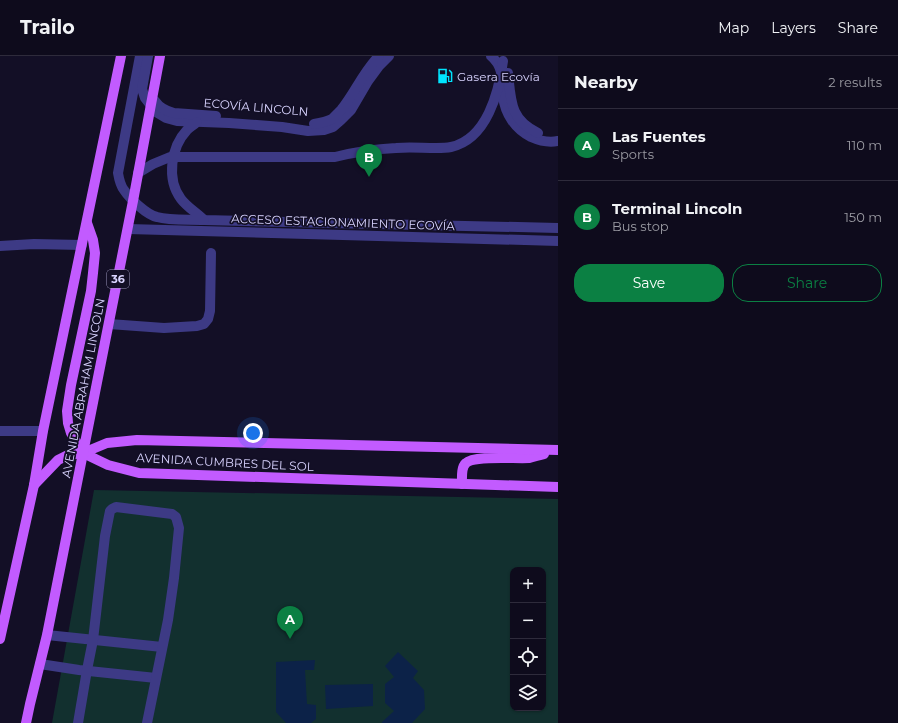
<!DOCTYPE html>
<html lang="en">
<head>
<meta charset="utf-8">
<style>
	body { margin:0; font-family:Montserrat,sans-serif; background:#171425; color:#f1f3f6 }
	.controls { position:absolute; right:12px; bottom:12px; display:grid; overflow:hidden; border-radius:8px; box-shadow:0 1px 3px #0004 }
	.controls button { width:36px; height:36px; display:grid; place-items:center; padding:0; border:0; border-bottom:1px solid #2e2b3b; background:#0e0b1c; color:#f1f3f6; font:20px sans-serif }
	.you { position:absolute; left:253px; top:377px; width:14px; height:14px; margin:-10px; border:3px solid #fff; border-radius:50%; background:#1a73e8; box-shadow:0 0 0 6px #1a73e833 }
	.badge { display:grid; place-items:center; width:26px; height:26px; border-radius:50%; background:#0b8043; color:#fff; font-size:13px; font-weight:700 }
	.pin { position:absolute; translate:-50% -33px; filter:drop-shadow(0 1px 2px #0008) }
	.pin::after { content:''; position:absolute; top:21px; width:14px; height:12px; background:inherit; clip-path:polygon(0 0,100% 0,50% 100%) }
	.list { margin:0; padding:0; list-style:none }
	h2 { display:flex; justify-content:space-between; align-items:center; height:52px; margin:0; padding:0 16px; font-size:17px }
	h2 small { font-size:13px; font-weight:400; color:#9b9ba3 }
	.list li { display:grid; grid-template-columns:26px 1fr auto; gap:12px; align-items:center; box-sizing:border-box; height:72px; padding:0 16px; border-top:1px solid #2e2b3b }
	.list b { display:block; font-size:15px; white-space:nowrap }
	.list p { margin:0; font-size:13px; white-space:nowrap; color:#9b9ba3 }
	.list em { font-size:13px; font-style:normal; color:#9b9ba3 }
	.actions { display:flex; gap:8px; padding:12px 16px }
	.actions a { flex:1; padding:9px 0; border:1px solid #0b8043; border-radius:16px; text-align:center; font-size:14px; color:#0b8043 }
	.actions .main { background:#0b8043; color:#fff }
	.icon { flex:none; width:22px; height:22px; fill:none; stroke:currentColor; stroke-width:2; stroke-linecap:round; stroke-linejoin:round }
	.map { position:relative; flex:none; width:558px; height:667px; overflow:hidden }
	header { display:flex; align-items:center; gap:24px; box-sizing:border-box; height:56px; padding:0 20px; background:#0e0b1c; border-bottom:1px solid #2e2b3b }
	header strong { font-size:19px }
	nav { display:flex; gap:22px; margin-inline-start:auto; font-size:14px }
	main { display:flex }
	aside { flex:1; background:#0e0b1c }
	.map>svg:first-child { display:block }
	.green { fill:#12302f; fill-rule:evenodd }
	.water { fill:#0c2248 }
	.lines { fill:none; stroke-linecap:round; stroke-linejoin:round }
	.minor { stroke:#3d3a85; stroke-width:10 }
	.major { stroke:#c25bff; stroke-width:10 }
	.labels { text-anchor:middle; dominant-baseline:central; stroke-width:3.5; stroke-linejoin:round; paint-order:stroke }
	.shield { fill:#130f26; stroke:#9e99be; stroke-width:1 }
	.shield-label { font-size:11px; font-weight:bold; fill:#d9d4ff }
	.poi-label { font-size:12px; fill:#d9d4ff; stroke:#130f26; text-anchor:start }
	.street-label { font-size:12px; fill:#d9d4ff; stroke:#130f26 }
</style>
</head>
<body>
<header>
<strong>Trailo</strong>
<nav><a>Map</a><a>Layers</a><a>Share</a></nav>
</header>
<main>
<div class="map">
<svg width="558" height="667" viewBox="0 0 558 667">
	<rect width="100%" height="100%" fill="#130f26"/>
	<path class="green" d="M94 434 558 443V667H52ZM513 514H543V652H513Z"/>
	<g class="water">
		<path d="M398 596 418 615 413 622 424 634 425 653 412 667H382V666L394 655 385 647V628L394 621 385 610Z"/>
		<path d="M315 604 314 614H305L307 648 316 649V663L311 667H286L276 656V606Z"/>
		<path d="M373 628V650L326 653 325 629Z"/>
	</g>
	<g class="lines">
		<g class="minor">
			<path d="M140 0 118 117C119 123 120 129 124 134 130 143 147 159 157 161 171 165 190 163 204 164L558 172"/>
			<path d="M148 0 142 33 145 42 156 56 166 62 177 65 229 67 282 71 308 75 324 74 333 71 341 64 351 54 368 25 379 10 389 0"/>
			<path d="M491 0C504 11 502 25 503 40 505 58 515 73 531 81 540 85 549 87 558 85"/>
			<path d="M508 17C511 45 510 64 538 77"/>
			<path d="M155 45C159 51 166 55 174 57L216 60"/>
			<path d="M197 66C194 69 190 71 187 74 171 91 166 123 181 143 187 151 197 157 204 164"/>
			<path d="M314 68C320 67 326 66 332 63 335 60 338 57 341 54 355 37 363 16 379 0"/>
			<path d="M138 117 153 108 170 101H335C355 96 375 93 396 92 409 91 422 92 436 92 441 92 446 92 451 91 487 83 499 36 503 5"/>
			<path d="M128 173 558 185"/>
			<path d="M0 190 34 188 82 189"/>
			<path d="M109 268 164 272 197 270 204 268 208 263 210 255 211 197"/>
			<path d="M0 375H43"/>
			<path d="M47 579 162 591"/>
			<path d="M40 608 79 614 156 622"/>
			<path d="M78 667 87 614 93 584 105 480 110 455 112 453 116 451 172 458 176 461 179 472 174 522 168 564 147 667"/>
		</g>
		<g class="major">
			<path d="M83 397 108 409 139 417 558 431"/>
			<path d="M83 397 71 377 68 367 67 355 71 329 91 235 93 217 95 197 93 184 87 167"/>
			<path d="M462 428C462 422 461 411 466 407 474 399 516 403 529 402 534 401 539 399 544 398"/>
			<path d="M34 429 58 404 68 399 83 397 107 387 137 384 558 394"/>
			<path d="M0 583 34 429 43 375 121 0"/>
			<path d="M26 667 30 648 47 579 83 397 133 145 160 0"/>
		</g>
	</g>
	<defs>
		<symbol id="fuel-bare" viewBox="-9 -9 18 18"><path d="M-5.5-6h7V0h2V4h1.3V-2.5L3-4.5l.8-.8L6-3V5H2.5V1h-1V6h-7ZM-4.2-4.7v3.2H.2V-4.7Z" fill="#00e5ff" stroke="#130f26" stroke-width="2.5" paint-order="stroke"/></symbol>
	</defs>
	<g fill-rule="evenodd">
		<use href="#fuel-bare" x="434" y="9" width="22" height="22"/>
	</g>
	<g class="labels">
		<rect class="shield" x="107" y="214" width="22" height="18" rx="3"/>
		<g class="shield-label">
			<text x="118" y="223">36</text>
		</g>
		<g class="poi-label">
			<text x="457" y="20">Gasera Ecovía</text>
		</g>
		<g class="street-label">
			<text transform="translate(256 51) rotate(5)">ECOVÍA LINCOLN</text>
			<text transform="translate(343 166) rotate(2)">ACCESO ESTACIONAMIENTO ECOVÍA</text>
			<text transform="translate(83 332) rotate(-79)">AVENIDA ABRAHAM LINCOLN</text>
			<text transform="translate(225 406) rotate(3)">AVENIDA CUMBRES DEL SOL</text>
		</g>
	</g>
</svg>
<div class="controls">
<button>+</button>
<button>−</button>
<button><svg class="icon" aria-label="locate" viewBox="0 0 24 24"><circle cx="12" cy="12" r="6"/><path d="M12 2v4M12 18v4M2 12h4M18 12h4"/></svg></button>
<button><svg class="icon" aria-label="layers" viewBox="0 0 24 24"><path d="M12 4l9 5-9 5-9-5zM3 14l9 5 9-5"/></svg></button>
</div>
<div class="you"></div>
<div class="pin badge" style="left:290px;top:583px">A</div>
<div class="pin badge" style="left:369px;top:121px">B</div>
</div>
<aside>
<h2>Nearby<small>2 results</small></h2>
<ul class="list">
<li><span class="badge">A</span><div><b>Las Fuentes</b><p>Sports</p></div><em>110 m</em></li>
<li><span class="badge">B</span><div><b>Terminal Lincoln</b><p>Bus stop</p></div><em>150 m</em></li>
</ul>
<div class="actions"><a class="main">Save</a><a>Share</a></div>
</aside>
</main>
</body>
</html>
